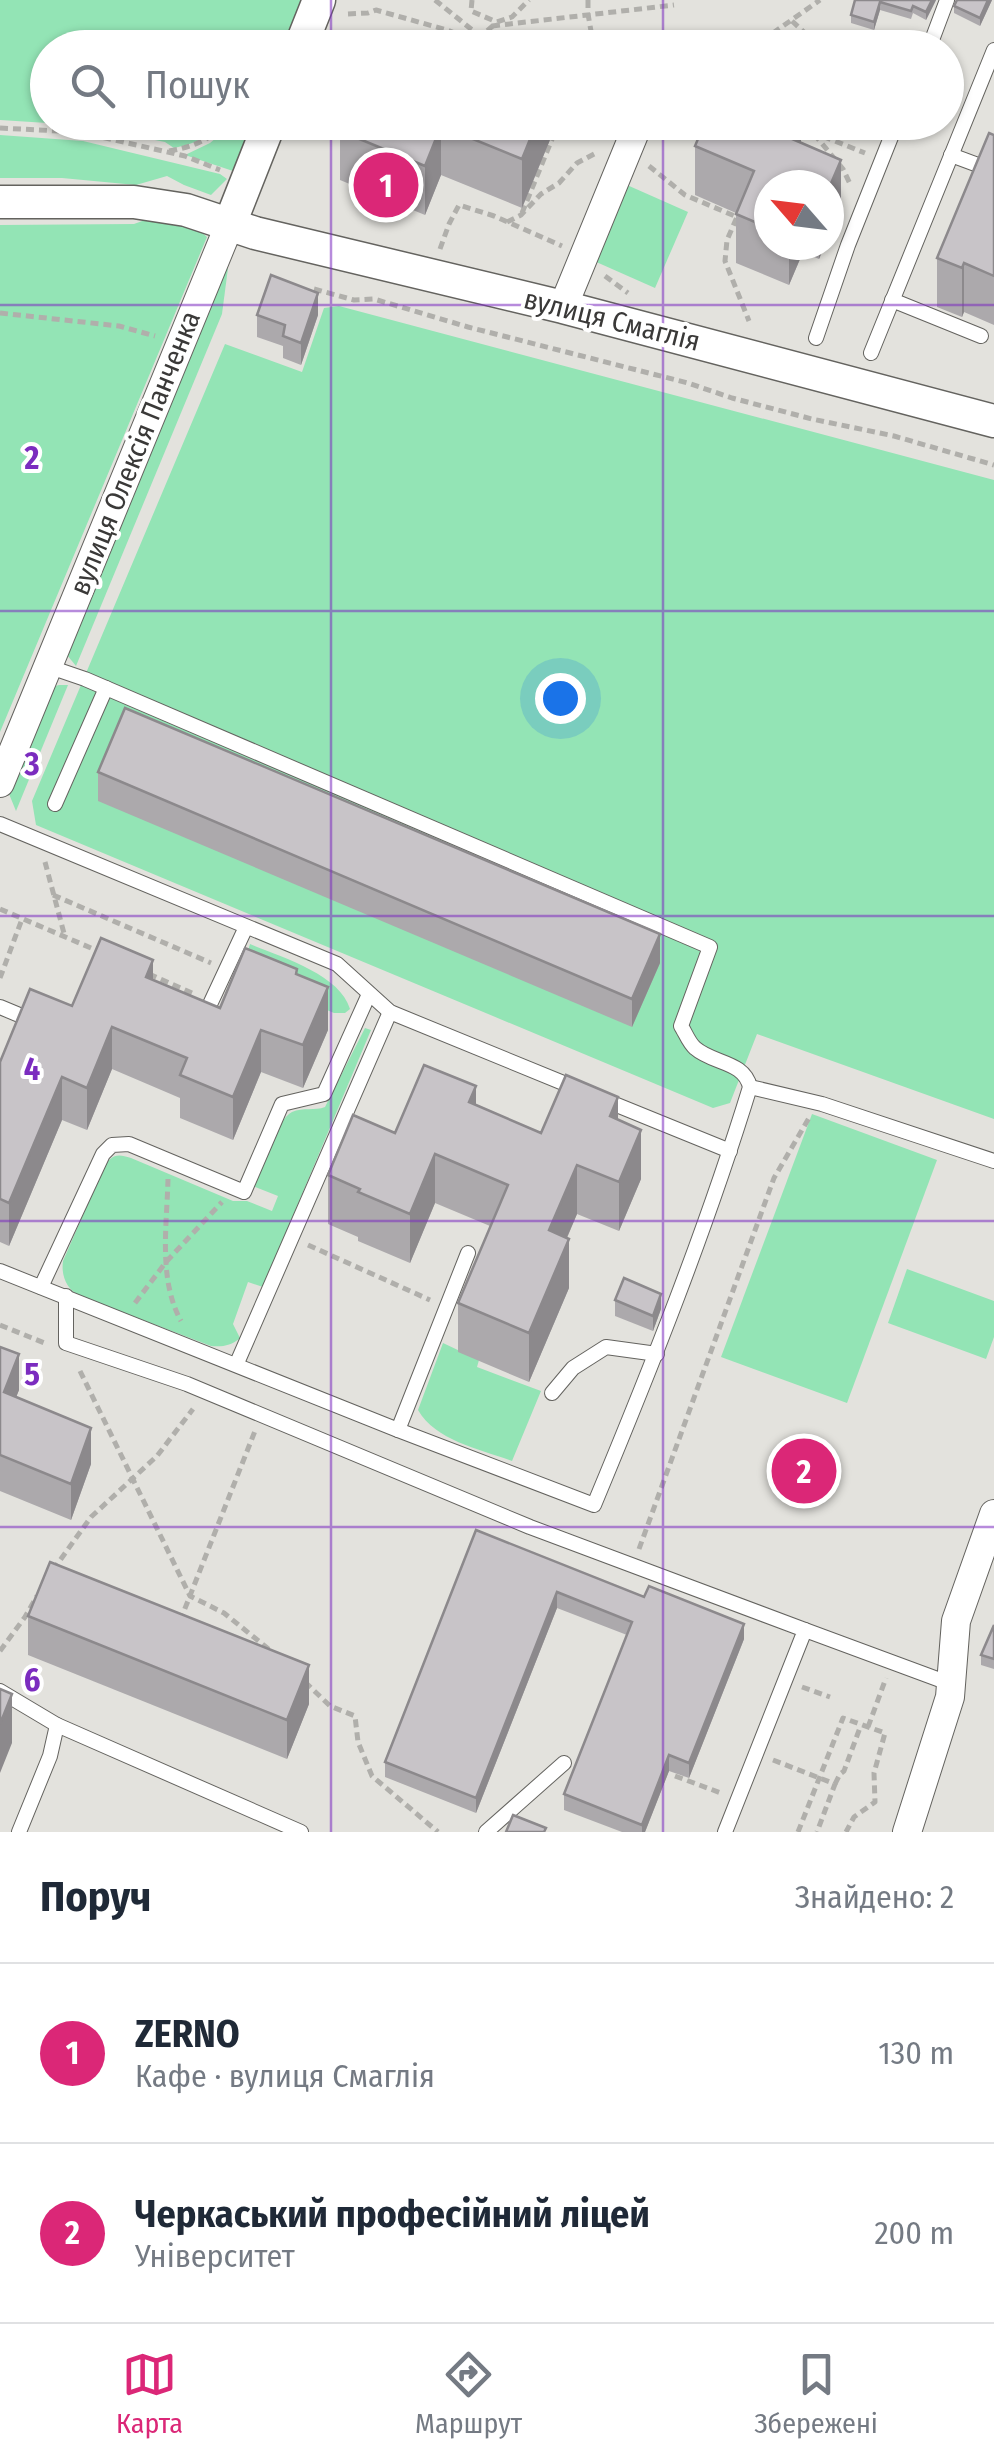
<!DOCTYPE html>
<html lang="uk">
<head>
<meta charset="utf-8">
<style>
	body { margin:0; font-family:"Fira Sans Condensed",sans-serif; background:#f6f6f7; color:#1f2937 }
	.compass { position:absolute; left:754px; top:170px; width:90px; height:90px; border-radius:50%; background:#fff; box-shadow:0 2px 8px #0004; rotate:298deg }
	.you { position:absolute; left:560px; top:698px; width:35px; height:35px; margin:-25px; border:8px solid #fff; border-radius:50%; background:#1a73e8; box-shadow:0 0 0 15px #1a73e833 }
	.badge { display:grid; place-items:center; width:65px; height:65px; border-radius:50%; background:#db2777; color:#fff; font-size:32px; font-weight:700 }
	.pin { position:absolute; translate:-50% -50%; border:5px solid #fff; box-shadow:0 2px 10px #0006 }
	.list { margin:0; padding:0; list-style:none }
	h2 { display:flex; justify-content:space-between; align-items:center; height:130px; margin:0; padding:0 40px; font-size:42px }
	h2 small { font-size:32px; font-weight:400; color:#747a83 }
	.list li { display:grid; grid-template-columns:65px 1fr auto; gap:30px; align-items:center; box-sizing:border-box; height:180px; padding:0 40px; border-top:2px solid #e0e1e3 }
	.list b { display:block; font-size:38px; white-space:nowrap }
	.list p { margin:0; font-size:32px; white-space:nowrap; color:#747a83 }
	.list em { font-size:32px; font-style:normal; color:#747a83 }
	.icon { flex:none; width:55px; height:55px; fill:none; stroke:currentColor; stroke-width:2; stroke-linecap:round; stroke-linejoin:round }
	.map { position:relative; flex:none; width:994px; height:1832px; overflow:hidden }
	.search { position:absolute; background:#fff; box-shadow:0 2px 8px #0004; left:30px; right:30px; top:30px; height:110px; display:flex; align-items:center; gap:25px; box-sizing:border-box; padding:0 35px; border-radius:55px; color:#747a83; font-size:38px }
	.sheet { height:490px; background:#fff }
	nav { display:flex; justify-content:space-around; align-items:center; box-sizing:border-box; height:140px; border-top:2px solid #e0e1e3; background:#fff; font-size:28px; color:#747a83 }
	nav a { display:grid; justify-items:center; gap:5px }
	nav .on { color:#db2777 }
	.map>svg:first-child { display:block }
	.green { fill:#93e4b5 }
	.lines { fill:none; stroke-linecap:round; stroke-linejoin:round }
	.service-casing { stroke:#64635f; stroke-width:16 }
	.minor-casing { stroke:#64635f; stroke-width:30 }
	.tertiary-casing { stroke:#64635f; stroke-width:35 }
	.path { stroke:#b0afab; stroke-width:5; stroke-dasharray:8 5; stroke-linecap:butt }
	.service { stroke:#fff; stroke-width:14 }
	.minor { stroke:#fff; stroke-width:28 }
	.tertiary { stroke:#fff; stroke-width:32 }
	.wall { fill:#aca9ac }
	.shaded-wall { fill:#8c898c }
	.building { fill:#c8c4c8; stroke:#8c898c; stroke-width:2.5 }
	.grid { fill:none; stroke:#7b2cbf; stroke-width:2.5; stroke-opacity:0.55 }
	.labels { text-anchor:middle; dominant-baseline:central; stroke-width:8; stroke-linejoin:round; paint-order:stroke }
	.street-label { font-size:28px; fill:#3a3938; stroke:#fff }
	.grid-label { font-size:32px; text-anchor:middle; font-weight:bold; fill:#7b2cbf; stroke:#fff; stroke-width:8; stroke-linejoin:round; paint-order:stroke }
</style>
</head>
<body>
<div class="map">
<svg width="994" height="1832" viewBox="0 0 994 1832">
	<rect width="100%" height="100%" fill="#e3e2dd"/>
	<g class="green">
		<path d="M0 0H304L284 47 48 48V122L224 123C209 137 194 144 174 148L165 142 79 125 0 120Z"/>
		<path d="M234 123H255L233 171 185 155 210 143Z"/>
		<path d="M0 135 83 141 220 174 227 179 211 195 184 185 167 176 136 185 62 178H0Z"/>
		<path d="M627 185 688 212 655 288 594 261Z"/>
		<path d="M145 220 197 228 207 237 0 732V225L134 224Z"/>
		<path d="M228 268 222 314 76 666 67 655 218 277Z"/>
		<path d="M339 306 994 480V1119L757 1034 730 1103 713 1108 36 825 32 801 225 344 302 372 324 308Z"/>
		<path d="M59 685H68L16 811 7 789 52 687Z"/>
		<path d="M250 944C281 957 340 974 350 1009L345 1013H334L248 977 243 967Z"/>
		<path d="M365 1028 371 1030 263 1287 248 1282 233 1324 240 1338C231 1346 222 1347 211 1346L80 1296C66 1289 61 1275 63 1261L103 1169C111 1155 116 1153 131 1158L233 1201H247L272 1211 278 1196 253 1186C260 1169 277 1119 292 1112 303 1107 315 1111 325 1107Z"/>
		<path d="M812 1114 937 1160 847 1403 721 1357Z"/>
		<path d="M907 1269 994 1301V1337L986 1359 888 1323Z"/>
		<path d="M443 1343 479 1360 477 1367 541 1391 512 1461C480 1449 436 1441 418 1410Z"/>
	</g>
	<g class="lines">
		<defs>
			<g id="service">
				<path d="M929 48 947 0"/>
				<path d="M951 155 994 171"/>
				<path d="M892 300 981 336"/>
				<path d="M816 338 848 245 897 122"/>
				<path d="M871 353 994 50"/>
				<path d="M47 666 85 679 710 947 681 1026C685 1032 689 1043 695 1048 713 1064 744 1061 750 1087 706 1230 651 1368 594 1505L398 1430"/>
				<path d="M55 804 106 688"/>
				<path d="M0 824 337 964 390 1012 578 1089"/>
				<path d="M0 1007 36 1022"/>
				<path d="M205 1015 246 927"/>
				<path d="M750 1087 822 1104 994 1161"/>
				<path d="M602 1099 730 1151"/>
				<path d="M0 1271 398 1430 468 1253"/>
				<path d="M41 1287 103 1154 112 1145 129 1144 244 1192 282 1104 324 1094 369 994"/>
				<path d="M66 1296V1343L187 1384 530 1527 805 1630 725 1832"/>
				<path d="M237 1363 390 1012"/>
				<path d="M552 1393 573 1368 606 1347 657 1354"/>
				<path d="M805 1630 951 1684"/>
				<path d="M0 1691 57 1725 50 1756 19 1832"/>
				<path d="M57 1725 301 1832"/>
				<path d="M486 1832 564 1763"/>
			</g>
			<g id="minor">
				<path d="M747 48 753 45"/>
				<path d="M563 307 639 122"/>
				<path d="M0 783 229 226"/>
				<path d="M907 1832 950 1697 956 1621 994 1514"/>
			</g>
			<g id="tertiary">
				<path d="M300 48 319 0"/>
				<path d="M0 202H134L186 210 255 233 563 307 994 421"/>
				<path d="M229 226 270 122"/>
			</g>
		</defs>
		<use href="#service" class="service-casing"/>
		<use href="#minor" class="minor-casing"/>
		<use href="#tertiary" class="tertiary-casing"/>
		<g class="path">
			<path d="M435 0 481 37"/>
			<path d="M472 0 471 11 497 22"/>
			<path d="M588 0V14L594 48"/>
			<path d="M348 14 368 13 376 10 447 30 475 41"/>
			<path d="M792 21 821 48"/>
			<path d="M492 26 674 5"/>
			<path d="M773 33 820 0"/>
			<path d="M339 37 417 36 435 41"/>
			<path d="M407 48 423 40"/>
			<path d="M468 48 497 22 512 17 529 0"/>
			<path d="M787 122 865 153"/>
			<path d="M0 128 79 132 185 156 220 170"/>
			<path d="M814 134 843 169 851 186"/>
			<path d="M169 151C193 147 210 140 227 122"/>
			<path d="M649 166 685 195 737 217 727 240 725 261 749 321"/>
			<path d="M522 213 559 122"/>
			<path d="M507 222 521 215 541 194 559 183 577 163 596 153"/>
			<path d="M440 249 449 224 459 205 494 216 562 246"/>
			<path d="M605 276 628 293"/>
			<path d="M314 289 354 300 374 299 468 327 688 383 732 398 812 419 894 436 994 465"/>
			<path d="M0 313 119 326 155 336"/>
			<path d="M45 862 65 937"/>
			<path d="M53 895 211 963"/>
			<path d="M0 909 98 951"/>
			<path d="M149 974 194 994"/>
			<path d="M0 978 22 919"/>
			<path d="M168 1179C167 1225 158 1279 181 1321"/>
			<path d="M308 1245 430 1300"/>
			<path d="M135 1303 166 1262 222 1202"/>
			<path d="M0 1325 47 1344"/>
			<path d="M80 1371 190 1596 224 1613 271 1651"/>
			<path d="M639 1549 774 1178 809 1118"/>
			<path d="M53 1570 91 1517 157 1456 193 1409"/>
			<path d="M180 1621 255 1431"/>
			<path d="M0 1651 25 1617 37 1596"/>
			<path d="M305 1682 330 1706 355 1716 358 1742 372 1776 438 1832"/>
			<path d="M802 1687 830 1697"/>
			<path d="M868 1727 886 1678"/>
			<path d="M773 1760 835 1784 817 1832"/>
			<path d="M675 1776 721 1793"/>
			<path d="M835 1784 840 1774 844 1771 861 1725"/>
			<path d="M798 1832 843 1718 885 1733 874 1773 875 1802 854 1817 846 1832"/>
		</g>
		<use href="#service" class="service"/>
		<use href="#minor" class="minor"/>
		<use href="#tertiary" class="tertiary"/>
	</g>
	<g class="wall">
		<path d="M855 0H936L926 20 913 13 911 19 880 10 874 30 851 23V15Z"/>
		<path d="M992 0 980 26 954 13V6Z"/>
		<path d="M343 122H554V130L522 208 441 175 425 215 340 180V131Z"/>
		<path d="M788 122H801L769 185V245H825L819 259 803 252 789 285 736 263V213L695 195V146Z"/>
		<path d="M994 135V325L964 312 962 317 937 307V258Z"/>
		<path d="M257 315H318L301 365 283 358V346L257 337Z"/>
		<path d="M98 772 660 963 632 1027 98 801Z"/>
		<path d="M297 974 328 1030 303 1088 261 1072 233 1140 180 1118V1098L112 1069 87 1130 62 1120 9 1246 0 1242V1062L72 1006 153 980 220 1008Z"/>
		<path d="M476 1105 541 1133 618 1120 641 1179 619 1231 577 1214 567 1238 569 1288 529 1382 458 1352V1303L490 1226 435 1203 410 1263 358 1241V1237L328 1224V1175L395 1133Z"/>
		<path d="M615 1300 661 1309 653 1331 615 1316Z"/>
		<path d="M0 1347 19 1390 16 1397 91 1464 71 1520 0 1491Z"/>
		<path d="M476 1530 744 1639 689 1778 669 1771 645 1832H622L564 1810V1794L627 1635 557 1608 476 1813 385 1777V1762Z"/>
		<path d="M28 1616 309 1704 287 1759 28 1655Z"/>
		<path d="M994 1625V1669L981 1665V1655Z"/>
	</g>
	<g class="shaded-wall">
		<path d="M932 0H936L926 20V12Z"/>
		<path d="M988 0H992L980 26V18Z"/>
		<path d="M880 2V10L874 30V22Z"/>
		<path d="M537 122H554V130L522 208V159Z"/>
		<path d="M788 122H801V142L783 184V135Z"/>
		<path d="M441 126V175L425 215V166Z"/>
		<path d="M841 160V209L829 237V188Z"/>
		<path d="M789 245H803V252L789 285Z"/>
		<path d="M819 245H825L819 259Z"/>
		<path d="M964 263V312L962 317V268Z"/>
		<path d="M318 293V315L301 365V343Z"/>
		<path d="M660 934V963L632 1027V999Z"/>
		<path d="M153 960V1003L146 977Z"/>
		<path d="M328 987V1030L303 1088V1045Z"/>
		<path d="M112 1027V1069L87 1130V1088Z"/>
		<path d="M261 1030V1072L233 1140V1097Z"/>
		<path d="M62 1077V1120L9 1246V1203Z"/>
		<path d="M476 1086V1135L469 1102Z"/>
		<path d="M618 1097V1146L610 1116Z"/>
		<path d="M641 1130V1179L619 1231V1182Z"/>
		<path d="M435 1154V1203L410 1263V1214Z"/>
		<path d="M577 1165V1214L549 1279V1230Z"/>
		<path d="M569 1239V1288L529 1382V1333Z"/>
		<path d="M661 1294V1309L653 1331V1316Z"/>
		<path d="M19 1354V1390L4 1428V1392Z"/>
		<path d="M91 1428V1464L71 1520V1484Z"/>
		<path d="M557 1592V1608L476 1813V1798Z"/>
		<path d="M744 1624V1639L689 1778V1763Z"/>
		<path d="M309 1665V1704L287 1759V1720Z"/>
		<path d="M12 1694V1743L0 1773V1724Z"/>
		<path d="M669 1755V1771L645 1832H642V1825Z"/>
	</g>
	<g class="building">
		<path d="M855 0H932L926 12 913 6 911 11 880 2 874 22 851 15Z"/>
		<path d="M957 0H988L980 18 954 6Z"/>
		<path d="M434 32 454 40 452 45 460 48H427Z"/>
		<path d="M343 122H537L522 159 441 126 425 166 340 131Z"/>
		<path d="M705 122H788L783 135 841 160 829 188V185H769V228L736 214 754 171 695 146Z"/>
		<path d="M989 133 994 135V276L964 263 962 268 937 258Z"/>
		<path d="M271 275 318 293 301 343 283 336 285 325 257 315Z"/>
		<path d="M125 708 660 934 632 999 98 772Z"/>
		<path d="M101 938 153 960 146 977 220 1008 245 948 297 969 296 974 328 987 303 1045 261 1030 233 1097 180 1075 187 1058 112 1027 87 1088 62 1077 9 1203 0 1199V1062L30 989 72 1006Z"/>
		<path d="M424 1065 476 1086 469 1102 541 1133 566 1075 618 1097 610 1116 641 1130 619 1182 577 1165 549 1230 569 1239 529 1333 458 1303 508 1185 435 1154 410 1214 358 1192 360 1189 328 1175 353 1115 395 1133Z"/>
		<path d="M624 1278 661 1294 653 1316 615 1300Z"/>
		<path d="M0 1347 19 1354 4 1392 91 1428 71 1484 0 1455Z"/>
		<path d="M476 1530 644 1597 649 1586 744 1624 689 1763 669 1755 642 1825 564 1794 632 1622 557 1592 476 1798 385 1762Z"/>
		<path d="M50 1562 309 1665 287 1720 28 1616Z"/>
		<path d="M994 1625V1659L981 1655Z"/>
		<path d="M0 1689 12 1694 0 1724Z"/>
		<path d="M513 1815 546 1828 544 1832H506Z"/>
	</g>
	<path class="grid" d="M331 0V48M663 0V48M331 122V1832M663 122V1832M0 305H994M0 611H994M0 916H994M0 1221H994M0 1527H994"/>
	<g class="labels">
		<g class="street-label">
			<text transform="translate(612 320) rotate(14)">вулиця Смаглія</text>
			<text transform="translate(135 453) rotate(-68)">вулиця Олексія Панченка</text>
		</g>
	</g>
	<g class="grid-label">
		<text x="32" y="469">2</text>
		<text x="32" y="775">3</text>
		<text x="32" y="1080">4</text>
		<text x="32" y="1385">5</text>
		<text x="32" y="1691">6</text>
	</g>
</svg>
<svg class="compass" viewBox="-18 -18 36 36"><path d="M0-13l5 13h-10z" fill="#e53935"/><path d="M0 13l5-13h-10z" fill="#747a83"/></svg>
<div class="you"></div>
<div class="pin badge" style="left:386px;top:185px">1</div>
<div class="pin badge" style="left:804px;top:1471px">2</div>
<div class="search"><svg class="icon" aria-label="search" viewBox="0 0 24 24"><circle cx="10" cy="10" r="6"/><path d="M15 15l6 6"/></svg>Пошук</div>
</div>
<section class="sheet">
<h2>Поруч<small>Знайдено: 2</small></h2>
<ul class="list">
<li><span class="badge">1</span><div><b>ZERNO</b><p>Кафе · вулиця Смаглія</p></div><em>130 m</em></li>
<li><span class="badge">2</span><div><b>Черкаський професійний ліцей</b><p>Університет</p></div><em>200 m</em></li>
</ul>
</section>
<nav>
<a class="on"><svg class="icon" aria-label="map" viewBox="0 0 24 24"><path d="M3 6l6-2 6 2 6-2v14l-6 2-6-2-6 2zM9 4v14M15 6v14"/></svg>Карта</a>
<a><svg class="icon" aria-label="directions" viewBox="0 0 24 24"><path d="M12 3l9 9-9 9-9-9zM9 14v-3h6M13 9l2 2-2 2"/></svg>Маршрут</a>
<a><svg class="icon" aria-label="saved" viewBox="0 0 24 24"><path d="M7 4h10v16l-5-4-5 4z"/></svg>Збережені</a>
</nav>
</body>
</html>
